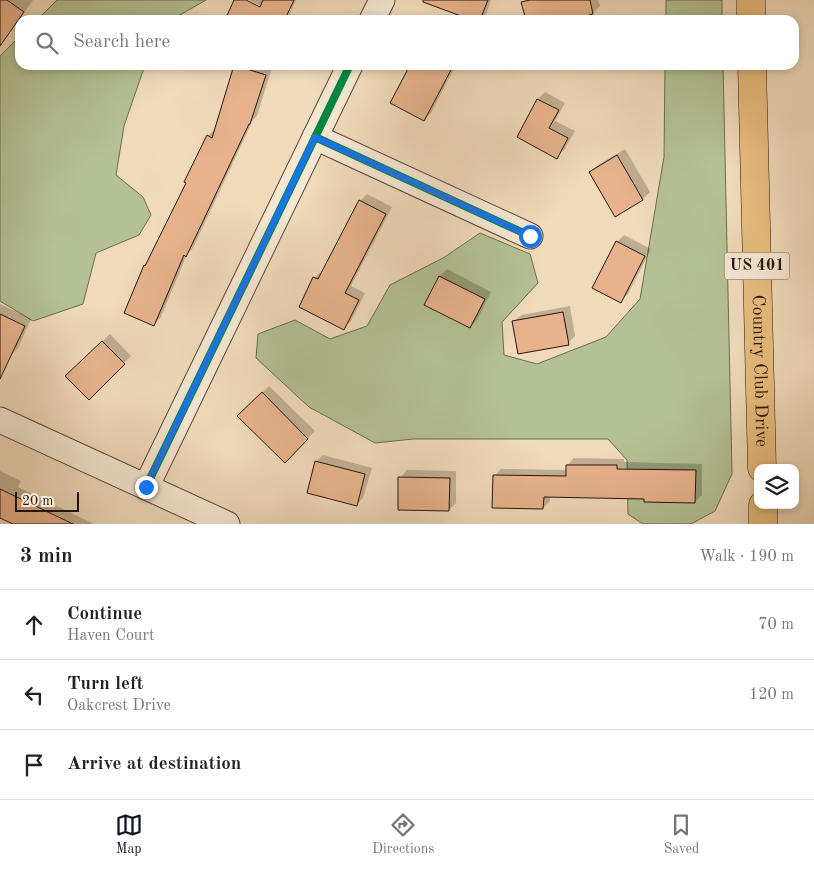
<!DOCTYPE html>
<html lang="en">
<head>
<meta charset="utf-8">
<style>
	body { margin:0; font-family:"Old Standard TT",serif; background:#f2f2f2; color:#222 }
	.controls { position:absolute; right:15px; bottom:15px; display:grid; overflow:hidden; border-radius:10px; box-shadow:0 2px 8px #0003 }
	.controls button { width:45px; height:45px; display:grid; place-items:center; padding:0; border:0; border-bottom:1px solid #e0e0e0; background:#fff; color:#222; font:25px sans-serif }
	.scale { position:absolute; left:15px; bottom:12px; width:64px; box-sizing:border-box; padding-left:5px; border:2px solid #25150f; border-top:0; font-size:14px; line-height:18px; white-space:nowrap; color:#25150f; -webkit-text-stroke:4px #f5e7d2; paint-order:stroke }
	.stop { position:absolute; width:15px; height:15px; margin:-11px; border:4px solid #1a73e8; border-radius:50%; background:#fff }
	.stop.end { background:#1a73e8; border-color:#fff; box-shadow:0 1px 5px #0008 }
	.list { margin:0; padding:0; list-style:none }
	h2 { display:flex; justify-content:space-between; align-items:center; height:65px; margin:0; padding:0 20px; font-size:21px }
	h2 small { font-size:16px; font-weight:400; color:#767676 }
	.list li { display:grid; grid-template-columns:32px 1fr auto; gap:15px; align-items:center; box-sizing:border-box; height:70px; padding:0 20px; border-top:1px solid #e0e0e0 }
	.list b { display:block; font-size:19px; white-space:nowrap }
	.list p { margin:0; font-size:16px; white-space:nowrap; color:#767676 }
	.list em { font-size:16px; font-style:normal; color:#767676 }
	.icon { flex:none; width:28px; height:28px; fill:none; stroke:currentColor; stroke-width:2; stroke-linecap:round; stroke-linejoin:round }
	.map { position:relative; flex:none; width:814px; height:524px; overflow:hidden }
	.search { position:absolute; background:#fff; box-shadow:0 2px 8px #0003; left:15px; right:15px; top:15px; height:55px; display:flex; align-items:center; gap:12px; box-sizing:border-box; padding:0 18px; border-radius:15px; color:#767676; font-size:19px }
	.sheet { height:275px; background:#fff }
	nav { display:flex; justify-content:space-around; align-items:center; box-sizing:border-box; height:70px; border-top:1px solid #e0e0e0; background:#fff; font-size:14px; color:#767676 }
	nav a { display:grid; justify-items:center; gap:2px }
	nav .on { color:#111827 }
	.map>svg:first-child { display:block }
	.green { fill:#b4c194; stroke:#6c6b52 }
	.shadow { fill:#0003 }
	.building { fill:#e8b38c; stroke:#25150f }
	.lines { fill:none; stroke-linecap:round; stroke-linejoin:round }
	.minor-casing { stroke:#58463a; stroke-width:27 }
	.major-casing { stroke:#25150f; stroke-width:29 }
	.minor { stroke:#f5e7d2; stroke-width:25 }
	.major { stroke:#e8bd7d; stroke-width:28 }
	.cycleway-casing { stroke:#f5e7d2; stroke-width:11 }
	.cycleway { stroke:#00873e; stroke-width:8 }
	.route { stroke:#1a73e8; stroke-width:6 }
	.labels { text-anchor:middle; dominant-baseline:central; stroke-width:5; stroke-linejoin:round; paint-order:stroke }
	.shield { fill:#f5e7d2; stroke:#63544a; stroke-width:1 }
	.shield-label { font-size:16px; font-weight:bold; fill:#25150f }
	.street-label { font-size:18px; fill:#25150f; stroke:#f5e7d2 }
</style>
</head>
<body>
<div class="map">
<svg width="814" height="524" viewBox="0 0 814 524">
	<rect width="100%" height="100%" fill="#f0daba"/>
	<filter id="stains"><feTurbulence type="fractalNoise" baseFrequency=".004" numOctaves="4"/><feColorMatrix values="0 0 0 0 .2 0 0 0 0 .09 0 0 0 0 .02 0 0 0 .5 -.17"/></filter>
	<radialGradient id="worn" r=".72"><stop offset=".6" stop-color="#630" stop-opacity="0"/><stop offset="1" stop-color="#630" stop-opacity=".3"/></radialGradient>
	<g class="green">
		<path d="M57 0H206L171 20H37Z"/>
		<rect x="666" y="0" width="56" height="20"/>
		<path d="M20 36V65H145L124 126 116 175 143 197 151 215 139 235 96 253 83 304 33 321 0 301V56Z"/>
		<path d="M665 65H723L732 474 715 511 691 524H643L628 514 627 460 608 439H413L375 443 309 407 256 358 258 334 295 320 330 339 367 326 390 285 443 258 480 233 530 254 538 283 502 322 504 355 537 364 606 337 640 299 664 157Z"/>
	</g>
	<g class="shadow">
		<path d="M0 0H33L0 47Z"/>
		<path d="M236 0H243L265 10 266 8 249 0H296L287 20H226Z"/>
		<path d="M447 0H491L486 14 480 20H475Z"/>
		<path d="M525 0H598L600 6 593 13 567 20H527L523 3Z"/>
		<path d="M236 65H262L272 68 257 116 253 120 193 248 187 254 161 317 154 324 125 312 145 266 148 263 188 182 208 136 215 129 216 130Z"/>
		<path d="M411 65H456L431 113 424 120Z"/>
		<path d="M545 92 565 103 555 121 575 131 564 150 557 157 518 137 538 99Z"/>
		<path d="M625 149 650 192 643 199 615 215 591 172 598 165Z"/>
		<path d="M367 194 392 207 351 286 365 293 351 321 344 328 314 278 322 271 323 272 360 201Z"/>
		<path d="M624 235 651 249 628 294 621 301 617 242Z"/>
		<path d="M447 269 491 292 477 320 470 327 426 305 440 276Z"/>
		<path d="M0 304 31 319 18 348 11 355 0 350Z"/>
		<path d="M570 306 575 336 568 343 513 322 521 315Z"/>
		<path d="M110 334 131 356 89 398 67 376Z"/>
		<path d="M269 386 315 431 285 461 239 416Z"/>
		<path d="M323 455 372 468 363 498 356 505 316 462Z"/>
		<path d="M574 458 624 459V462L702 464V495L695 502 645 498 550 496V501L543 508 494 476 501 469 567 470V465Z"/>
		<path d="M407 470 456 471V503L449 510 400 478Z"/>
		<path d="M0 471 21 481 18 487 94 524H16L0 516Z"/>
	</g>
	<g class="building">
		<path d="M0 0H7L24 12 0 46Z"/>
		<path d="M234 0H246L260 7 263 0H294L285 19 287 20H225Z"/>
		<path d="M423 0H488L480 20H472L423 2Z"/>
		<path d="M530 0H590L593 14 572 20H526L521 2Z"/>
		<path d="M234 65 266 75 250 124H249L186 257 184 255 154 326 124 313 144 265 145 266 186 183 184 182 207 135 212 138Z"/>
		<path d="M410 65H441L451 70 424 121 390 103Z"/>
		<path d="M537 99 559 110 549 128 568 138 557 159 517 137Z"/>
		<path d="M617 155 643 200 615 217 589 172Z"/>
		<path d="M359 200 386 214 345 293 359 300 344 330 299 307 313 277 318 279Z"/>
		<path d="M616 241 645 256 621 303 592 288Z"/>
		<path d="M439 276 485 299 470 328 424 305Z"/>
		<path d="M563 312 569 345 518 354 512 321Z"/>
		<path d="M0 314 25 326 0 379Z"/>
		<path d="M102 341 125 364 89 400 65 376Z"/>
		<path d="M262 392 308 439 285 463 237 416Z"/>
		<path d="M315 461 365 474 357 506 307 493Z"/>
		<path d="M566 465H617V469L696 470 695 503 644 502V499L544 497 543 509 492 508 493 475 566 476Z"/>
		<path d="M398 477 450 478 449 511 398 510Z"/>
		<path d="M0 489 73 524H13L0 518Z"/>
	</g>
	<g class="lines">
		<defs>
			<g id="minor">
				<path d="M372 20 382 0"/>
				<path d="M315 137 530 236"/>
				<path d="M0 420 227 524"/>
				<path d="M146 487 350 65"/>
			</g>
			<g id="major">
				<path d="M751 0V20"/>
				<path id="s1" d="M752 65 762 468"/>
				<path d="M763 505V524"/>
			</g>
		</defs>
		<use href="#minor" class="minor-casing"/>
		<use href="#major" class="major-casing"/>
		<use href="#minor" class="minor"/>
		<use href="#major" class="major"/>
		<defs>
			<g id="cycleway">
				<path d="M315 137 530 236"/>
				<path d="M146 487 350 65"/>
			</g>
		</defs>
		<use href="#cycleway" class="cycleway-casing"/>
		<use href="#cycleway" class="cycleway"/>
	</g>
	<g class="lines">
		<path class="route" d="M146 487 315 137 530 236"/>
	</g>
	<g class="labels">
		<rect class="shield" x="724.5" y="252.5" width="65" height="27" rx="4"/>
		<g class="shield-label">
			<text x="757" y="266">US 401</text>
		</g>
		<g class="street-label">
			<text stroke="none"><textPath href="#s1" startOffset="306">Country Club Drive</textPath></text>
		</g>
	</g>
	<rect width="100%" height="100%" filter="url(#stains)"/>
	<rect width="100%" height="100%" fill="url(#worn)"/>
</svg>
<div class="controls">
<button><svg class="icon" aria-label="layers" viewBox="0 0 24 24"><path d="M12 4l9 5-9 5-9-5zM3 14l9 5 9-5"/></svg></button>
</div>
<div class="scale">20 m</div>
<div class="stop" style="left:530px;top:236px"></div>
<div class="stop end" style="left:146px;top:487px"></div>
<div class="search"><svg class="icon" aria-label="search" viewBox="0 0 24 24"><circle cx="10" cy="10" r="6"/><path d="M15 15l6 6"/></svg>Search here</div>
</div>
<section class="sheet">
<h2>3 min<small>Walk · 190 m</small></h2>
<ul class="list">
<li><svg class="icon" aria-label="ahead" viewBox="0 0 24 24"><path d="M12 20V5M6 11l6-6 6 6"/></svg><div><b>Continue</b><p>Haven Court</p></div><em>70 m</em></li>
<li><svg class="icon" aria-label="left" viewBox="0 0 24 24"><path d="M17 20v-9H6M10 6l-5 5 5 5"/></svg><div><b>Turn left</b><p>Oakcrest Drive</p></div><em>120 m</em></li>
<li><svg class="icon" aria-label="arrive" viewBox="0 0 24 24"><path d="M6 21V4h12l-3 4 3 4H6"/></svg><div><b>Arrive at destination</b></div></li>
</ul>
</section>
<nav>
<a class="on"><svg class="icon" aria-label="map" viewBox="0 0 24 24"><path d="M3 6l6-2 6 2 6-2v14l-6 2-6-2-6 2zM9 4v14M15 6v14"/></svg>Map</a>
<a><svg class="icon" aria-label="directions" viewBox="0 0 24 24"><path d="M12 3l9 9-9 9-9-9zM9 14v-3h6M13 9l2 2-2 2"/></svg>Directions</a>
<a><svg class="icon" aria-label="saved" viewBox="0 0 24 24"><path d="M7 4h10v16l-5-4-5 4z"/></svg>Saved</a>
</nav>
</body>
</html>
